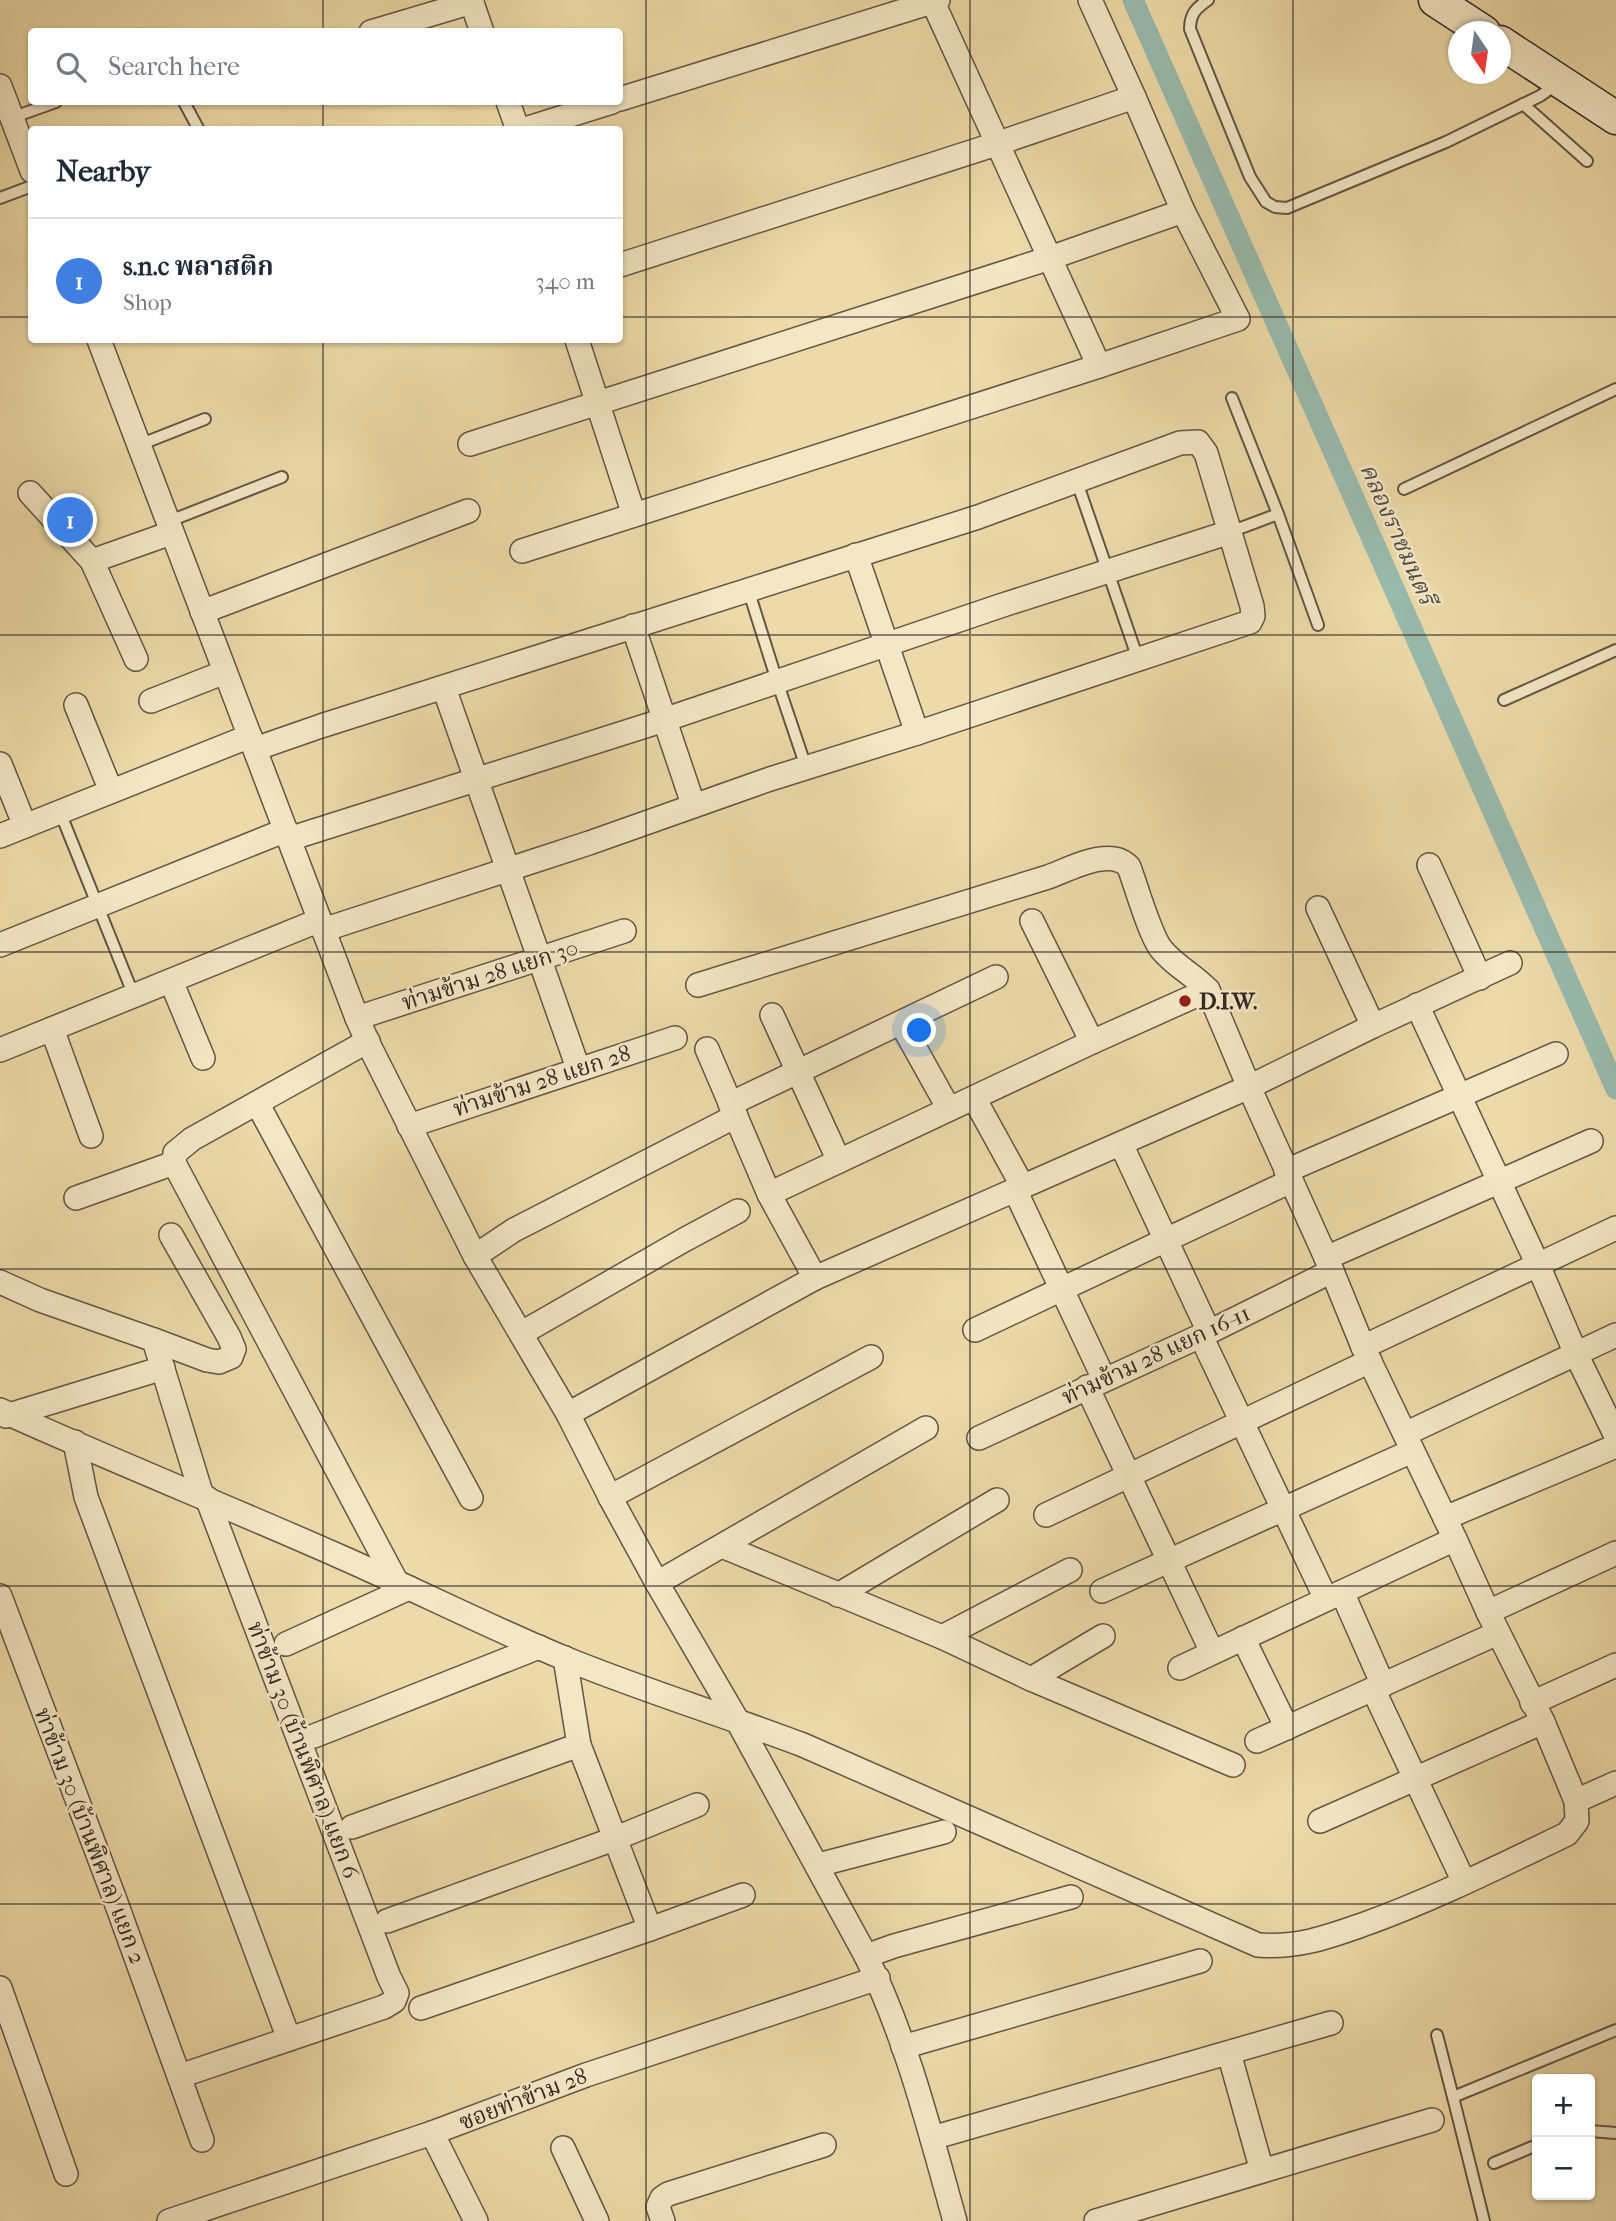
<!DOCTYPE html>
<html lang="en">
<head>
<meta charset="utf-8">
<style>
	body { margin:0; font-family:"IM FELL French Canon","Noto Serif Thai",serif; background:#f6f6f7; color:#1f2937 }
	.controls { position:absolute; right:21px; bottom:21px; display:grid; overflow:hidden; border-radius:7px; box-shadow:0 2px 5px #0004 }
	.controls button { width:63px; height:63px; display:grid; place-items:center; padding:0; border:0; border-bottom:2px solid #e0e1e3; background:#fff; color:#1f2937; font:35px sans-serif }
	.compass { position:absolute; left:1448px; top:21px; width:63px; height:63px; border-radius:50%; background:#fff; box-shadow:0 2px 5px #0004; rotate:167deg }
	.you { position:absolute; left:920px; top:1031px; width:24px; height:24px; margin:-18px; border:5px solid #fff; border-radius:50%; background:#1a73e8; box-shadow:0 0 0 10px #1a73e833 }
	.badge { display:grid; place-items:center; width:46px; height:46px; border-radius:50%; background:#8f2418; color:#fff; font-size:23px; font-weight:700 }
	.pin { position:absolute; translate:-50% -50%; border:4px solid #fff; box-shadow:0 2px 7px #0006 }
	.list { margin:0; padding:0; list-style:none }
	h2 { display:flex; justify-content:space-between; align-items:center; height:91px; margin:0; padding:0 28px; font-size:30px }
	h2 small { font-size:23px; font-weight:400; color:#747a83 }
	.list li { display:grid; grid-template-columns:46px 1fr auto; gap:21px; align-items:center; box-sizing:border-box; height:126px; padding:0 28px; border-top:2px solid #e0e1e3 }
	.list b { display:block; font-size:26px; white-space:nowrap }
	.list p { margin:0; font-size:23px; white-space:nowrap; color:#747a83 }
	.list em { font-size:23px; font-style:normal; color:#747a83 }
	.icon { flex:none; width:38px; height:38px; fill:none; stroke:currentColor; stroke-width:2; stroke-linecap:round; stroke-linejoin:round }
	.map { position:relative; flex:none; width:1616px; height:2221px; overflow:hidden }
	.search { position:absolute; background:#fff; box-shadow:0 2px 5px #0004; left:28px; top:28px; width:595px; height:77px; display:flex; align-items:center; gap:18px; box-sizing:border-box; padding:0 24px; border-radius:7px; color:#747a83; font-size:26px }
	.panel { position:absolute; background:#fff; box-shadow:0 2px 5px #0004; left:28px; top:126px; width:595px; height:217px; border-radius:7px }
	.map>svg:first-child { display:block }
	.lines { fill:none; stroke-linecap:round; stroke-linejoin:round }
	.canal { stroke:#99baad; stroke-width:21 }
	.lane-casing { stroke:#645545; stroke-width:14 }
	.street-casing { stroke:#645545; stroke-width:26 }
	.secondary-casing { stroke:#362924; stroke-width:35 }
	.lane { stroke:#f3e7c6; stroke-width:10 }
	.street { stroke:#f3e7c6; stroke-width:23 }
	.secondary { stroke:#f3e7c6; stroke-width:32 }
	.grid { fill:none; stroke:#362924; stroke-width:2; stroke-opacity:0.55 }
	.poi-dot { fill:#8f2418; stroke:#f3e7c6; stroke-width:2.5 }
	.labels { text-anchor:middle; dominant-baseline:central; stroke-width:5; stroke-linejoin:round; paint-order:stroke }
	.street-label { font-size:23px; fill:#362924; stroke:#f3e7c6 }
	.poi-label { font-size:23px; font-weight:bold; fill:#362924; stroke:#f3e7c6; text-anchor:start }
	.water-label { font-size:24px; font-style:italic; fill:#4f4d46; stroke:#f3e7c6 }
</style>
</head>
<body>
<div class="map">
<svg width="1616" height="2221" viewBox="0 0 1616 2221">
	<rect width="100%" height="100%" fill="#ecdaa8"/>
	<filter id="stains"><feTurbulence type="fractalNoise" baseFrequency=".00286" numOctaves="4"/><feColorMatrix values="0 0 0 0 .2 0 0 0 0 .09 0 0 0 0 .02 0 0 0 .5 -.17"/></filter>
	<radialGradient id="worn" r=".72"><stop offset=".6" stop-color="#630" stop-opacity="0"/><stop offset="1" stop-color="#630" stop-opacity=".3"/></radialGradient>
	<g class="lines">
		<path class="canal" d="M1133 0 1616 1089"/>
		<defs>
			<g id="lane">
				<path d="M1208 0C1196 8 1190 14 1190 29L1250 177 1266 202 1275 207 1287 208 1446 142 1540 96 1557 84"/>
				<path d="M184 102 199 130"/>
				<path d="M1523 104 1587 161"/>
				<path d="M11 118 56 102"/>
				<path d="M0 198 32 186"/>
				<path d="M1232 398 1278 514 1318 625"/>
				<path d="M139 445 205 419"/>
				<path d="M1077 482 1138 659"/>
				<path d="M1404 489 1616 389"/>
				<path d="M167 522 282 477"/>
				<path d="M1230 532 1278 514"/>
				<path d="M748 589 777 681 806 767"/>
				<path d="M1504 700 1616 650"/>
				<path d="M60 812 134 996"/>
				<path d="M1437 2035 1453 2097"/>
				<path d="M1590 2131 1616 2133"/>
				<path d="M1494 2163 1537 2145"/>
				<path d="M1484 2221 1453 2097 1616 2030"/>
			</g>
			<g id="street">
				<path d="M471 0 482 32"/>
				<path d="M932 0 1099 366"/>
				<path d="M371 32 472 2"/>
				<path d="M0 86 32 171"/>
				<path d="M620 99 938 0"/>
				<path d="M508 102 518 130"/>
				<path d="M522 130 612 102"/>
				<path d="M620 265 996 144 1134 97"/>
				<path d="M99 340 357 1018 370 1047 475 1256 568 1414 610 1497 657 1583 737 1720 866 1956C907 2039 930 2132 955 2221"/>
				<path d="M577 340 634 515"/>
				<path d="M470 444 1050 258 1183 211"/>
				<path d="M30 493 92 561 136 659"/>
				<path d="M522 551 1099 366 1238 319 1183 211 1134 97 1090 0"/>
				<path d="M856 555 917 733"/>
				<path d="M92 561 171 533"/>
				<path d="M202 612 468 511"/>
				<path d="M633 626 693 804"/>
				<path d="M444 688 578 1068"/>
				<path d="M151 701 225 672"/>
				<path d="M76 705 111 791"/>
				<path d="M255 749 321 726 978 517 1180 443 1198 442 1206 453 1252 606 1253 616 1250 622 917 733 770 779 589 843 323 930"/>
				<path d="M0 764 25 826"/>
				<path d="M0 836 250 736"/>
				<path d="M289 839 661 721 1000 606 1230 532"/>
				<path d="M1429 865 1480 978"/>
				<path d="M1318 908 1373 1026"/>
				<path d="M1032 921 1092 1042"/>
				<path d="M0 945 286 830"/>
				<path d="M171 981 203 1058"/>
				<path d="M1417 1005 1538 1265 1576 1354 1616 1436"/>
				<path d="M772 1015 839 1161"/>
				<path d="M357 1018 624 931"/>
				<path d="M901 1023 949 1109"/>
				<path d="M52 1029 91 1136"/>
				<path d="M368 1041 192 1139 175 1153 174 1163 396 1581"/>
				<path d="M707 1049 769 1194 815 1278 1249 1087 1373 1026 1510 963"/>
				<path d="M0 1050 320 920"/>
				<path d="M974 1098 1023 1187"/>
				<path d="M257 1103 471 1498"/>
				<path d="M730 1104 996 977"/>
				<path d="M409 1126 675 1038"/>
				<path d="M1121 1144 1209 1332"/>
				<path d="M1286 1171 1556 1054"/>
				<path d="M1015 1190 1104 1379"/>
				<path d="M769 1194 1092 1042 1208 990"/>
				<path d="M76 1198 174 1163"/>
				<path d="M475 1256 514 1230 736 1116"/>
				<path d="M1326 1258 1591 1141"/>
				<path d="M0 1282 40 1300 154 1340 202 1496"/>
				<path d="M975 1330 1291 1181"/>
				<path d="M522 1333 684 1240 738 1211"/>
				<path d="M1201 1336 1326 1599"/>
				<path d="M154 1340 207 1360 219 1362 231 1357 234 1349 229 1337 171 1235"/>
				<path d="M1363 1347 1616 1228"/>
				<path d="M1087 1387 1212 1652"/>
				<path d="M0 1410C113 1461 228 1507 341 1557 416 1590 489 1627 564 1658 642 1690 724 1715 803 1745L1258 1945C1297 1948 1325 1938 1362 1925 1432 1900 1500 1866 1567 1834L1577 1821 1576 1801 1543 1722 1488 1612 1455 1539 1363 1347 1332 1271 1249 1087 1208 990C1194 975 1175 966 1162 950 1151 938 1136 886 1129 867 1111 846 1070 869 1048 877L698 985"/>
				<path d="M568 1414 815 1278"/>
				<path d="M6 1416 163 1368"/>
				<path d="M1405 1434 1616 1335"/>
				<path d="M979 1438 1209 1332 1332 1271"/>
				<path d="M75 1442 86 1497 289 2039"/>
				<path d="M610 1497 871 1357"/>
				<path d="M1046 1515 1370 1361"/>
				<path d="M1445 1518 1616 1446"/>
				<path d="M722 1546 942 1637 1031 1679 1233 1765"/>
				<path d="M657 1583 926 1428"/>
				<path d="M1102 1591 1412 1451"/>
				<path d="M1342 1592 1383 1685"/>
				<path d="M838 1595 997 1500"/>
				<path d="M0 1596 114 1897 202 2140"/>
				<path d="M1488 1612 1616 1553"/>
				<path d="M942 1637 1070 1570"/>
				<path d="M1243 1638 1287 1728"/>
				<path d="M286 1644 409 1588"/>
				<path d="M565 1658 579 1745 650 1929"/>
				<path d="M1180 1668 1455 1539"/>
				<path d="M1031 1679 1103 1636"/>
				<path d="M1373 1689 1464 1882"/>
				<path d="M1532 1703 1616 1665"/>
				<path d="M314 1736 539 1647"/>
				<path d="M1257 1741 1498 1633"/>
				<path d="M1576 1801 1616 1783"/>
				<path d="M1320 1821 1543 1722"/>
				<path d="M352 1827 579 1745"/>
				<path d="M818 1865 944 1832"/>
				<path d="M387 1921 614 1839 697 1805"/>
				<path d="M866 1956 894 1946 1071 1897"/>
				<path d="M0 1988 66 2174"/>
				<path d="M421 2008 650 1929 743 1895"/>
				<path d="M903 2047 1200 1961"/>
				<path d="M1229 2053 1262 2171"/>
				<path d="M180 2076 384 2007 394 2001 397 1993 389 1977 207 1498"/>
				<path d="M432 2133 476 2221"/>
				<path d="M932 2138 1331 2023"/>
				<path d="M563 2148 597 2221"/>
				<path d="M169 2221 432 2133 586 2075 878 1978"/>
				<path d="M663 2221 658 2207 662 2198 668 2194 824 2145"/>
				<path d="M1096 2221 1432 2120"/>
			</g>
			<g id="secondary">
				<path d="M1435 0 1484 32"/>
				<path d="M1500 42 1616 118"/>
			</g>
		</defs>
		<use href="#lane" class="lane-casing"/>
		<use href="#street" class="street-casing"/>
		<use href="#secondary" class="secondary-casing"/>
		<use href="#lane" class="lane"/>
		<use href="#street" class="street"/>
		<use href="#secondary" class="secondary"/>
	</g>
	<path class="grid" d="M323 0V32M646 0V2221M970 0V2221M1293 0V2221M323 102V130M0 317H32M620 317H1616M323 340V2221M0 635H1616M0 952H1616M0 1269H1616M0 1586H1616M0 1904H1616"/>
	<circle class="poi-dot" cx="1185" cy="1001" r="7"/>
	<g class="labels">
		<g class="street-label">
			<text transform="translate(490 975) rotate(-18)">ท่ามข้าม 28 แยก 30</text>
			<text transform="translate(542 1081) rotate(-18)">ท่ามข้าม 28 แยก 28</text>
			<text transform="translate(1156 1355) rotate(-25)">ท่ามข้าม 28 แยก 16-11</text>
			<text transform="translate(303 1750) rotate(69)">ท่าข้าม 30 (บ้านพิศาล) แยก 6</text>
			<text transform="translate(90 1836) rotate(69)">ท่าข้าม 30 (บ้านพิศาล) แยก 2</text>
			<text transform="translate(523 2099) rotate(-21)">ซอยท่าข้าม 28</text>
		</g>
		<g class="poi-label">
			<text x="1199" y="1001">D.I.W.</text>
		</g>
		<g class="water-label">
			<text transform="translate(1398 534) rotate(66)">คลองราชมนตรี</text>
		</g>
	</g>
	<rect width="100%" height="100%" filter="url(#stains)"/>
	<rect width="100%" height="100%" fill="url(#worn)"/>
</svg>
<div class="controls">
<button>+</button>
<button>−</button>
</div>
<svg class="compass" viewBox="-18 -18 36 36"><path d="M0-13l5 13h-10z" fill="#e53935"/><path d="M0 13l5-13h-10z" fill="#747a83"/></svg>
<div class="you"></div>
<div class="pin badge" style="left:70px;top:520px;background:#3f7fe0">1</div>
<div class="search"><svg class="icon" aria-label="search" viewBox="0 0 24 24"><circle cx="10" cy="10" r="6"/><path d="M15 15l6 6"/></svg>Search here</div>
<section class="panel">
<h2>Nearby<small></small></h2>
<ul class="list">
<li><span class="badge" style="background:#3f7fe0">1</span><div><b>s.n.c พลาสติก</b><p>Shop</p></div><em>340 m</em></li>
</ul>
</section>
</div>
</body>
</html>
